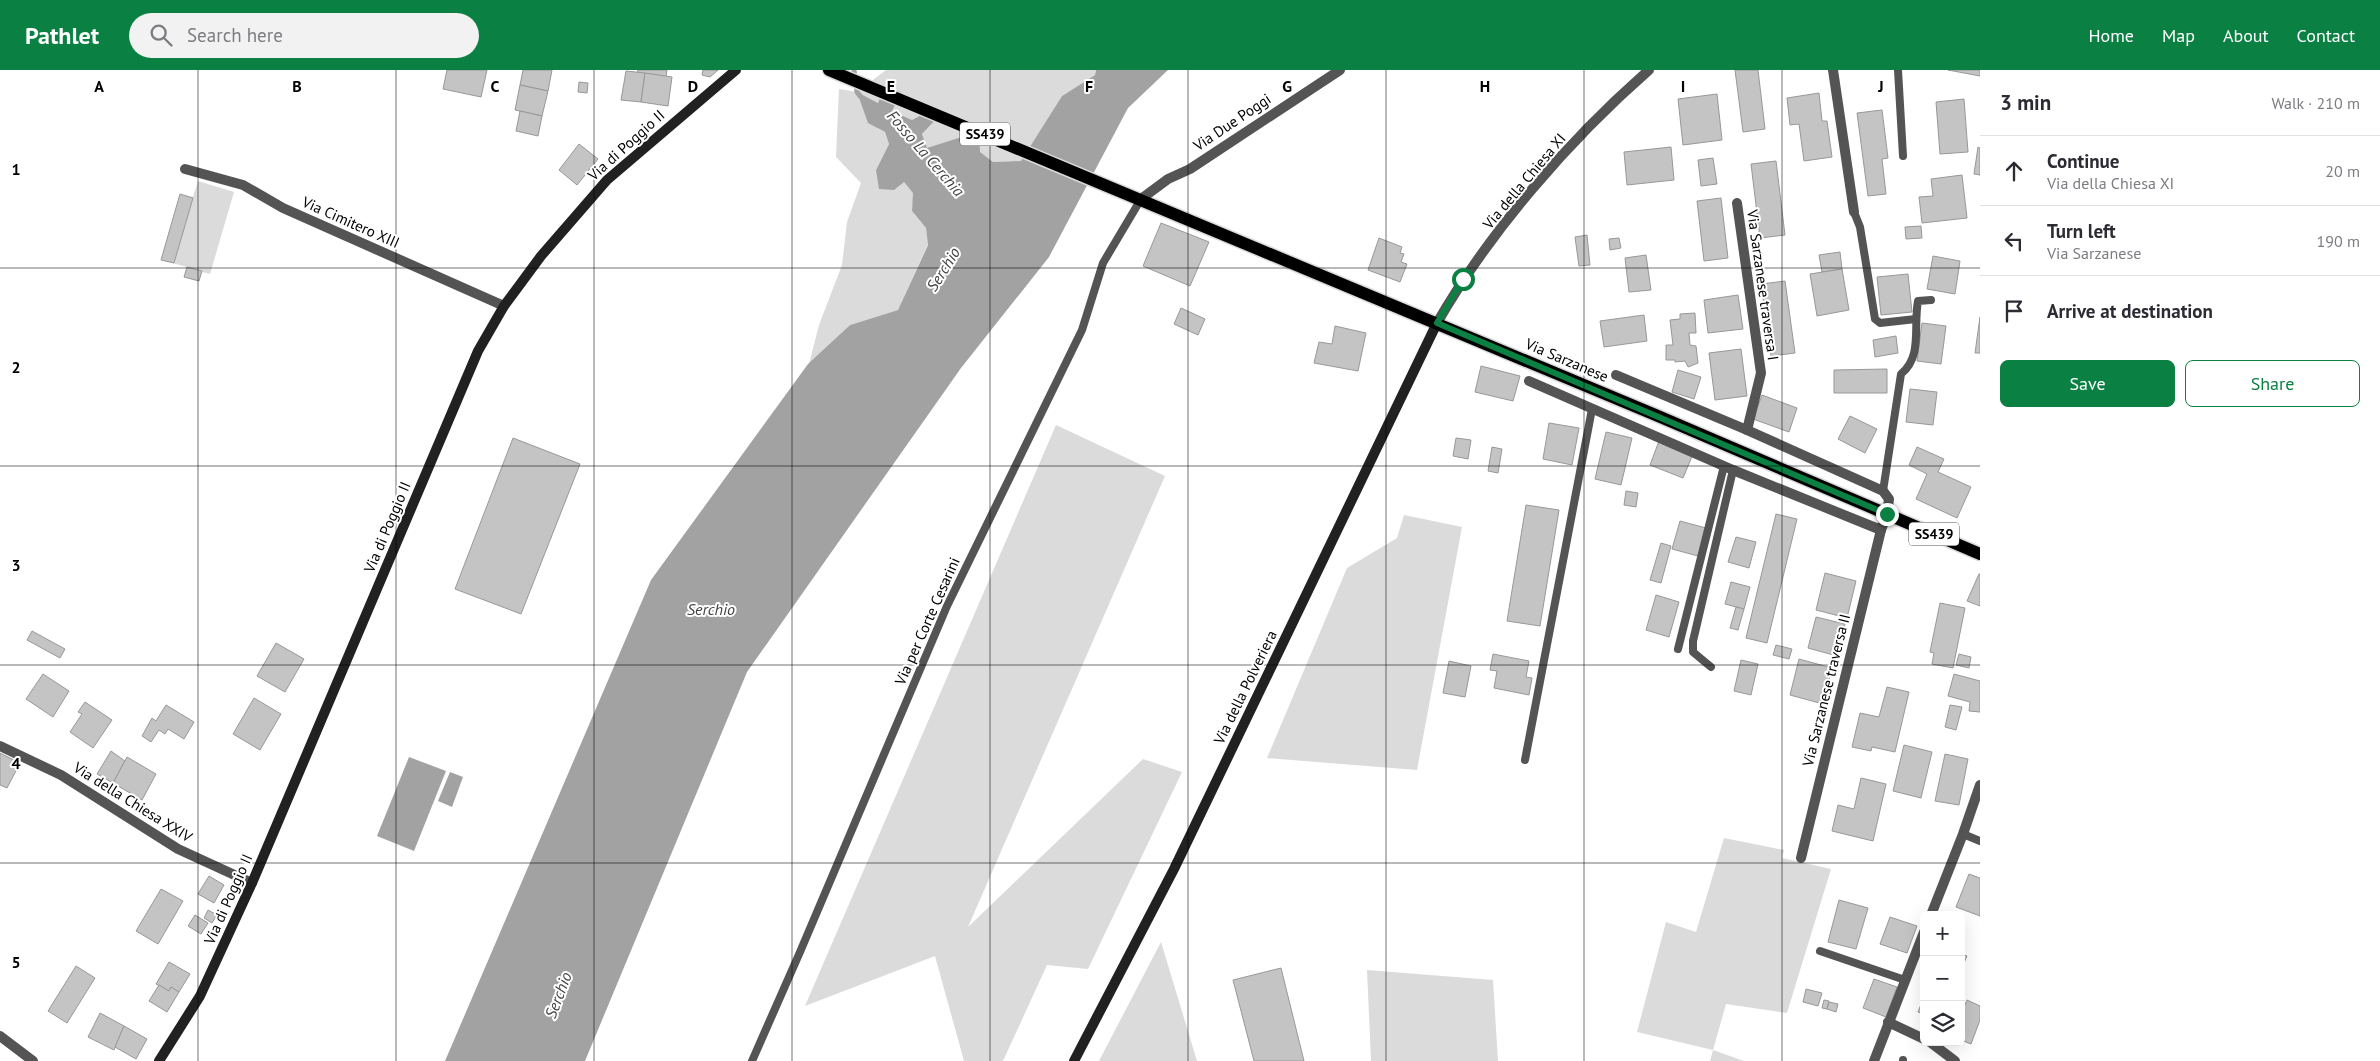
<!DOCTYPE html>
<html lang="en">
<head>
<meta charset="utf-8">
<style>
	body { margin:0; font-family:"PT Sans",sans-serif; background:#f2f2f3; color:#2b2b33 }
	.controls { position:absolute; right:15px; bottom:15px; display:grid; overflow:hidden; border-radius:8px; box-shadow:0 5px 20px #0002 }
	.controls button { width:45px; height:45px; display:grid; place-items:center; padding:0; border:0; border-bottom:1px solid #e1e1e2; background:#fff; color:#2b2b33; font:25px sans-serif }
	.stop { position:absolute; width:15px; height:15px; margin:-11px; border:4px solid #0b8043; border-radius:50%; background:#fff }
	.stop.end { background:#0b8043; border-color:#fff; box-shadow:0 1px 5px #0008 }
	.list { margin:0; padding:0; list-style:none }
	h2 { display:flex; justify-content:space-between; align-items:center; height:65px; margin:0; padding:0 20px; font-size:21px }
	h2 small { font-size:16px; font-weight:400; color:#7c7c81 }
	.list li { display:grid; grid-template-columns:32px 1fr auto; gap:15px; align-items:center; box-sizing:border-box; height:70px; padding:0 20px; border-top:1px solid #e1e1e2 }
	.list b { display:block; font-size:19px; white-space:nowrap }
	.list p { margin:0; font-size:16px; white-space:nowrap; color:#7c7c81 }
	.list em { font-size:16px; font-style:normal; color:#7c7c81 }
	.actions { display:flex; gap:10px; padding:15px 20px }
	.actions a { flex:1; padding:11px 0; border:1px solid #0b8043; border-radius:8px; text-align:center; font-size:18px; color:#0b8043 }
	.actions .main { background:#0b8043; color:#fff }
	.icon { flex:none; width:28px; height:28px; fill:none; stroke:currentColor; stroke-width:2; stroke-linecap:round; stroke-linejoin:round }
	.map { position:relative; flex:none; width:1980px; height:991px; overflow:hidden }
	header { display:flex; align-items:center; gap:30px; box-sizing:border-box; height:70px; padding:0 25px; background:#0b8043; color:#fff }
	header strong { font-size:24px }
	nav { display:flex; gap:28px; margin-inline-start:auto; font-size:18px }
	.search { width:350px; height:45px; background:#f2f2f3; display:flex; align-items:center; gap:12px; box-sizing:border-box; padding:0 18px; border-radius:28px; color:#7c7c81; font-size:19px }
	main { display:flex }
	aside { flex:1; background:#fff }
	.map>svg:first-child { display:block }
	.green { fill:#dbdbdb }
	.water { fill:#a2a2a2 }
	.lines { fill:none; stroke-linecap:round; stroke-linejoin:round }
	.stream { stroke:#a2a2a2; stroke-width:5 }
	.building { fill:#c4c4c4; stroke:#989898 }
	.primary-casing { stroke:#dbdbdb; stroke-width:15 }
	.lane { stroke:#545454; stroke-width:8 }
	.street { stroke:#545454; stroke-width:10 }
	.secondary { stroke:#212121; stroke-width:10 }
	.primary { stroke:#000; stroke-width:12 }
	.route { stroke:#0b8043; stroke-width:6 }
	.grid { fill:none; stroke:#000; stroke-width:1; stroke-opacity:0.55 }
	.labels { text-anchor:middle; dominant-baseline:central; stroke-width:4; stroke-linejoin:round; paint-order:stroke }
	.shield { fill:#fff; stroke:#4c4c4c; stroke-width:1 }
	.shield-label { font-size:14px; font-weight:bold; fill:#000 }
	.street-label { font-size:15px; fill:#000; stroke:#fff }
	.water-label { font-size:16px; font-style:italic; fill:#434343; stroke:#fff }
	.grid-label { font-size:16px; text-anchor:middle; font-weight:bold; fill:#000; stroke:#fff; stroke-width:4; stroke-linejoin:round; paint-order:stroke }
</style>
</head>
<body>
<header>
<strong>Pathlet</strong>
<div class="search"><svg class="icon" aria-label="search" viewBox="0 0 24 24"><circle cx="10" cy="10" r="6"/><path d="M15 15l6 6"/></svg>Search here</div>
<nav><a>Home</a><a>Map</a><a>About</a><a>Contact</a></nav>
</header>
<main>
<div class="map">
<svg width="1980" height="991" viewBox="0 0 1980 991">
	<rect width="100%" height="100%" fill="#fff"/>
	<g class="green">
		<path d="M886 0H1096L1095 5 1062 26 1022 91 993 92 979 82V65H968L927 79 922 64 941 44H923L912 50 892 41 902 23 878 33 858 23 877 58 885 62 889 74 876 100 904 112 914 123 912 141 926 158 928 174 898 240 850 255 809 294 819 255 842 195 847 152 861 113 836 87 839 19 857 22Z"/>
		<path d="M198 111 234 122 210 204 202 202 199 211 184 207 187 197 161 190 180 124 193 127Z"/>
		<path d="M1056 355 1165 406 968 857 1143 689 1182 702 1088 899 1047 895 1003 991H964L935 886 805 936Z"/>
		<path d="M1404 445 1462 457 1417 700 1267 688 1347 498 1397 468Z"/>
		<path d="M1724 768 1784 780 1782 788 1831 799 1787 943 1726 934 1713 980 1744 991H1710L1713 980 1637 962 1666 852 1696 862Z"/>
		<path d="M1161 872 1197 991H1099Z"/>
		<path d="M1367 900 1493 910 1498 991H1371Z"/>
	</g>
	<g class="water">
		<path d="M1096 0H1168L1128 38 1049 187 961 298 747 602 585 991H445L651 510 808 294 850 255 898 240 928 175 926 158 912 141 913 123 904 112 894 120 879 119 876 100 889 74 885 62 868 53 857 22 878 33 885 17 902 22 892 41 912 50 923 44 942 43 922 64 927 78 968 65H979L980 82 993 92 1021 91 1062 26 1095 5Z"/>
		<path d="M409 687 446 701 414 781 377 766Z"/>
		<path d="M450 702 463 707 452 737 438 731Z"/>
	</g>
	<g class="lines">
		<path class="stream" d="M854 0 857 22 860 26"/>
	</g>
	<g class="building">
		<path d="M447 0H487L481 27 443 19Z"/>
		<path d="M523 0H552L548 21 520 15Z"/>
		<path d="M638 0H667L666 7 637 3Z"/>
		<path d="M703 0H718L710 7 702 5Z"/>
		<path d="M1735 0H1758L1765 59 1743 62Z"/>
		<path d="M1948 0H1980V6Z"/>
		<path d="M626 1 645 3 641 32 621 30Z"/>
		<path d="M645 3 672 7 668 36 641 32Z"/>
		<path d="M579 12 588 13 587 23 578 22Z"/>
		<path d="M520 15 548 21 542 46 515 40Z"/>
		<path d="M1819 23 1822 51H1827L1832 87 1804 91 1799 54 1790 55 1787 28Z"/>
		<path d="M1717 24 1722 70 1683 75 1678 29Z"/>
		<path d="M1964 29 1968 82 1940 84 1936 32Z"/>
		<path d="M1882 40 1888 88 1882 89 1886 124 1868 126 1857 43Z"/>
		<path d="M520 41 542 46 538 66 516 61Z"/>
		<path d="M579 74 598 89 577 115 559 100Z"/>
		<path d="M1671 77 1674 110 1627 115 1624 82Z"/>
		<path d="M1978 77 1980 78V105L1974 104Z"/>
		<path d="M1713 88 1717 114 1701 116 1698 90Z"/>
		<path d="M1776 91 1785 165 1760 168 1751 94Z"/>
		<path d="M1962 105 1967 148 1922 153 1919 127 1933 126 1931 109Z"/>
		<path d="M180 124 193 128 174 193 161 190Z"/>
		<path d="M1721 128 1728 188 1704 191 1697 131Z"/>
		<path d="M1161 153 1209 172 1190 216 1143 196Z"/>
		<path d="M1921 156 1922 168 1906 169 1905 157Z"/>
		<path d="M1587 165 1590 195 1579 196 1575 167Z"/>
		<path d="M1379 168 1402 177 1400 183 1404 184 1401 192 1407 194 1400 212 1368 200Z"/>
		<path d="M1619 168 1621 178 1610 180 1609 169Z"/>
		<path d="M1840 182 1842 199 1822 202 1819 185Z"/>
		<path d="M1646 185 1651 220 1629 222 1625 188Z"/>
		<path d="M1933 186 1960 191 1955 224 1927 219Z"/>
		<path d="M187 197 202 201 199 211 184 207Z"/>
		<path d="M1842 199 1849 240 1817 246 1810 204Z"/>
		<path d="M1908 204 1912 242 1881 245 1877 207Z"/>
		<path d="M1785 211 1795 283 1771 286 1761 214Z"/>
		<path d="M1738 225 1743 259 1708 263 1704 230Z"/>
		<path d="M1181 238 1205 249 1198 265 1174 254Z"/>
		<path d="M1695 243 1696 263H1689L1690 275 1696 276 1698 293 1688 297 1685 291 1675 292V290H1666V275H1673L1670 250 1680 249V244Z"/>
		<path d="M1644 245 1647 271 1604 277 1600 251Z"/>
		<path d="M1980 247V283H1975Z"/>
		<path d="M1922 253 1946 256 1941 294 1917 291Z"/>
		<path d="M1335 256 1366 263 1358 301 1314 293 1319 272 1332 274Z"/>
		<path d="M1896 266 1898 283 1875 287 1873 270Z"/>
		<path d="M1741 279 1747 326 1715 330 1709 283Z"/>
		<path d="M1481 296 1520 306 1513 331 1475 322Z"/>
		<path d="M1887 299V323H1834V300Z"/>
		<path d="M1678 300 1701 307 1694 329 1672 322Z"/>
		<path d="M1910 319 1937 322 1933 355 1906 352Z"/>
		<path d="M1762 325 1797 338 1789 362 1753 349Z"/>
		<path d="M1850 346 1877 359 1865 383 1838 369Z"/>
		<path d="M1549 353 1579 358 1572 395 1543 389Z"/>
		<path d="M1606 362 1632 368 1621 415 1595 409Z"/>
		<path d="M513 368 580 394 521 544 455 519Z"/>
		<path d="M1456 368 1471 370 1468 389 1453 386Z"/>
		<path d="M1659 371 1693 384 1683 408 1650 395Z"/>
		<path d="M1492 377 1502 379 1498 403 1488 401Z"/>
		<path d="M1917 377 1944 389 1938 402 1971 417 1957 448 1916 429 1927 404 1909 395Z"/>
		<path d="M1626 421 1638 423 1636 437 1624 435Z"/>
		<path d="M1526 435 1559 440 1540 556 1507 551Z"/>
		<path d="M1776 444 1797 449 1767 573 1746 568Z"/>
		<path d="M1680 451 1706 458 1698 486 1672 479Z"/>
		<path d="M1736 467 1756 472 1749 498 1728 492Z"/>
		<path d="M1661 473 1671 476 1661 513 1650 510Z"/>
		<path d="M1825 503 1856 511 1847 548 1816 540Z"/>
		<path d="M1979 504H1980V536L1967 531Z"/>
		<path d="M1731 512 1750 517 1744 539 1725 534Z"/>
		<path d="M1656 525 1679 532 1669 567 1646 560Z"/>
		<path d="M1940 533 1965 538 1953 598 1932 594 1934 583 1930 582Z"/>
		<path d="M1736 537 1744 539 1738 560 1730 558Z"/>
		<path d="M1816 547 1845 554 1837 586 1808 578Z"/>
		<path d="M32 561 65 579 60 588 27 570Z"/>
		<path d="M276 573 304 589 285 622 257 606Z"/>
		<path d="M1776 575 1792 579 1789 589 1773 585Z"/>
		<path d="M1493 584 1529 591 1526 607 1532 608 1529 625 1494 618 1497 601 1490 600Z"/>
		<path d="M1959 584 1971 587 1969 598 1956 595Z"/>
		<path d="M1799 589 1832 598 1823 634 1790 625Z"/>
		<path d="M1741 590 1758 594 1751 625 1734 621Z"/>
		<path d="M1449 591 1471 596 1465 627 1443 623Z"/>
		<path d="M43 604 69 621 53 647 26 629Z"/>
		<path d="M1954 604 1980 611V642L1969 641 1970 632 1948 626Z"/>
		<path d="M1887 617 1909 622 1895 682 1872 677 1871 681 1852 677 1860 643 1879 647Z"/>
		<path d="M254 628 281 644 260 680 233 664Z"/>
		<path d="M85 632 112 650 93 678 70 662 82 644 78 642Z"/>
		<path d="M166 635 194 652 184 669 168 659 165 664 159 660 151 672 142 666 152 648 156 651Z"/>
		<path d="M1950 635 1962 637 1956 660 1945 657Z"/>
		<path d="M1904 675 1932 682 1921 728 1893 721Z"/>
		<path d="M111 681 125 691 113 713 97 704Z"/>
		<path d="M0 683 20 693 7 718 0 715Z"/>
		<path d="M1945 684 1968 689 1959 735 1935 731Z"/>
		<path d="M127 687 156 704 142 730 113 713Z"/>
		<path d="M1861 708 1886 714 1873 771 1832 761 1838 735 1854 739Z"/>
		<path d="M1969 804 1980 808V846L1956 837Z"/>
		<path d="M209 806 224 815 214 833 198 824Z"/>
		<path d="M161 819 183 831 158 874 136 861Z"/>
		<path d="M1839 830 1868 838 1856 879 1828 872Z"/>
		<path d="M208 840 217 845 212 853 204 848Z"/>
		<path d="M195 845 208 853 201 864 188 856Z"/>
		<path d="M1890 847 1917 856 1907 883 1880 874Z"/>
		<path d="M1961 884 1967 886 1961 900Z"/>
		<path d="M169 892 190 904 179 922 171 917 169 921 156 914Z"/>
		<path d="M76 896 95 908 67 953 48 941Z"/>
		<path d="M1281 898 1304 991H1254L1233 910Z"/>
		<path d="M1874 909 1897 917 1886 947 1863 938Z"/>
		<path d="M159 915 169 921 171 917 179 922 167 942 149 931Z"/>
		<path d="M1806 919 1822 923 1818 936 1803 932Z"/>
		<path d="M1924 927V944L1918 942Z"/>
		<path d="M1824 930 1829 931 1827 939 1822 938Z"/>
		<path d="M1967 930 1980 936V950L1971 974 1961 970V944Z"/>
		<path d="M1829 932 1838 934 1836 942 1827 939Z"/>
		<path d="M100 943 124 956 114 980 88 967Z"/>
		<path d="M124 956 147 969 136 989 115 977Z"/>
	</g>
	<g class="lines">
		<defs>
			<path id="primary" d="M829 0 1658 346 1980 484"/>
		</defs>
		<use href="#primary" class="primary-casing"/>
		<g class="lane">
			<path d="M1898 0 1903 86"/>
			<path d="M1854 142 1860 157 1875 249 1880 253 1916 249"/>
			<path d="M1883 421 1901 304C1923 286 1913 257 1918 231L1931 230"/>
			<path d="M1678 579 1724 396"/>
			<path d="M1711 597 1693 582V571L1733 400"/>
			<path d="M1525 690 1592 339"/>
			<path d="M1963 764 1980 771"/>
			<path d="M1820 881 1905 910"/>
			<path d="M752 991 800 882 947 536 1082 260 1103 193 1141 129"/>
			<path d="M1903 991V990"/>
		</g>
		<g class="street">
			<path d="M1833 0 1854 142"/>
			<path d="M185 99 243 115 283 138 504 236"/>
			<path d="M1141 129 1168 109 1190 99 1340 0"/>
			<path d="M1737 133 1761 303 1747 360 1872 416 1883 421 1889 429 1887 444 1881 460 1801 788"/>
			<path d="M1437 253C1490 161 1569 70 1649 0"/>
			<path d="M1616 305 1747 360"/>
			<path d="M1529 311 1733 400 1881 460"/>
			<path d="M0 676 61 705 178 779 252 813"/>
			<path d="M1931 845 1963 764 1980 715"/>
			<path d="M1888 952 1924 969"/>
			<path d="M0 966 33 991"/>
			<path d="M1930 972 1955 991"/>
			<path d="M1874 991 1924 862"/>
		</g>
		<g class="secondary">
			<path d="M159 991 200 926 252 813 478 281 504 236 541 186 607 110 736 0"/>
			<path d="M1074 991 1174 799 1437 253"/>
		</g>
		<use href="#primary" class="primary"/>
	</g>
	<g class="lines">
		<path class="route" d="M1463 209 1437 253 1887 444"/>
	</g>
	<path class="grid" d="M198 0V991M396 0V991M594 0V991M792 0V991M990 0V991M1188 0V991M1386 0V991M1584 0V991M1782 0V991M0 198H1980M0 396H1980M0 595H1980M0 793H1980"/>
	<g class="labels">
		<g class="shield">
			<rect x="960" y="52.5" width="50" height="23" rx="4"/>
			<rect x="1909" y="452.5" width="50" height="23" rx="4"/>
		</g>
		<g class="shield-label">
			<text x="985" y="64">SS439</text>
			<text x="1934" y="464">SS439</text>
		</g>
		<g class="street-label">
			<text transform="translate(1232 52) rotate(-34)">Via Due Poggi</text>
			<text transform="translate(626 75) rotate(-42)">Via di Poggio II</text>
			<text transform="translate(1524 111) rotate(-50)">Via della Chiesa XI</text>
			<text transform="translate(351 152) rotate(24)">Via Cimitero XIII</text>
			<text transform="translate(1763 215) rotate(82)">Via Sarzanese traversa I</text>
			<text transform="translate(1567 290) rotate(23)">Via Sarzanese</text>
			<text transform="translate(387 457) rotate(-67)">Via di Poggio II</text>
			<text transform="translate(927 551) rotate(-66)">Via per Corte Cesarini</text>
			<text transform="translate(1245 617) rotate(-64)">Via della Polveriera</text>
			<text transform="translate(1826 620) rotate(-76)">Via Sarzanese traversa II</text>
			<text transform="translate(133 732) rotate(32)">Via della Chiesa XXIV</text>
			<text transform="translate(228 829) rotate(-66)">Via di Poggio II</text>
		</g>
		<g class="water-label">
			<text transform="translate(926 83) rotate(49)">Fosso La Cerchia</text>
			<text transform="translate(943 199) rotate(-58)">Serchio</text>
			<text x="711" y="539">Serchio</text>
			<text transform="translate(558 925) rotate(-69)">Serchio</text>
		</g>
	</g>
	<g class="grid-label">
		<text x="99" y="22">A</text>
		<text x="297" y="22">B</text>
		<text x="495" y="22">C</text>
		<text x="693" y="22">D</text>
		<text x="891" y="22">E</text>
		<text x="1089" y="22">F</text>
		<text x="1287" y="22">G</text>
		<text x="1485" y="22">H</text>
		<text x="1683" y="22">I</text>
		<text x="1881" y="22">J</text>
		<text x="16" y="105">1</text>
		<text x="16" y="303">2</text>
		<text x="16" y="501">3</text>
		<text x="16" y="699">4</text>
		<text x="16" y="898">5</text>
	</g>
</svg>
<div class="controls">
<button>+</button>
<button>−</button>
<button><svg class="icon" aria-label="layers" viewBox="0 0 24 24"><path d="M12 4l9 5-9 5-9-5zM3 14l9 5 9-5"/></svg></button>
</div>
<div class="stop" style="left:1463px;top:209px"></div>
<div class="stop end" style="left:1887px;top:444px"></div>
</div>
<aside>
<h2>3 min<small>Walk · 210 m</small></h2>
<ul class="list">
<li><svg class="icon" aria-label="ahead" viewBox="0 0 24 24"><path d="M12 20V5M6 11l6-6 6 6"/></svg><div><b>Continue</b><p>Via della Chiesa XI</p></div><em>20 m</em></li>
<li><svg class="icon" aria-label="left" viewBox="0 0 24 24"><path d="M17 20v-9H6M10 6l-5 5 5 5"/></svg><div><b>Turn left</b><p>Via Sarzanese</p></div><em>190 m</em></li>
<li><svg class="icon" aria-label="arrive" viewBox="0 0 24 24"><path d="M6 21V4h12l-3 4 3 4H6"/></svg><div><b>Arrive at destination</b></div></li>
</ul>
<div class="actions"><a class="main">Save</a><a>Share</a></div>
</aside>
</main>
</body>
</html>
